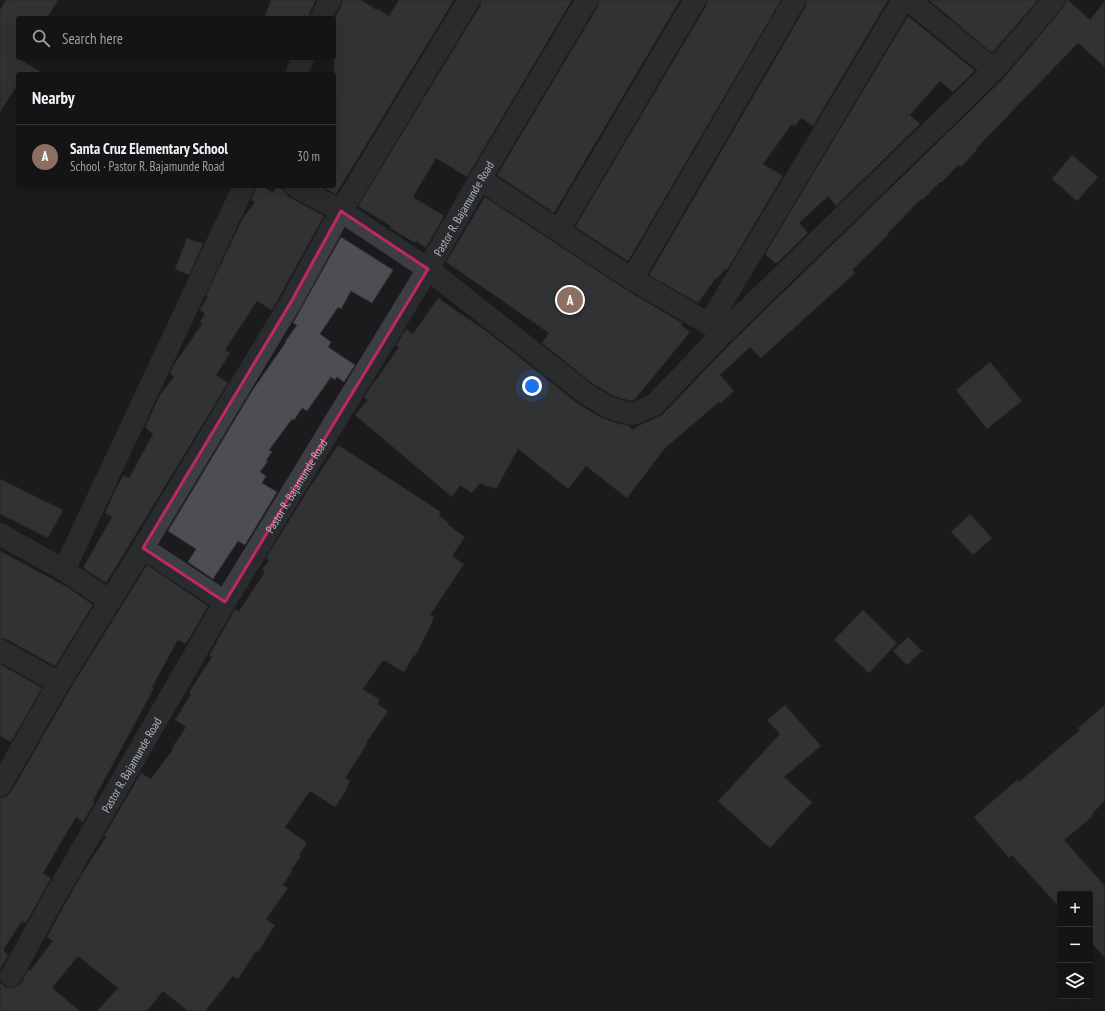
<!DOCTYPE html>
<html lang="en">
<head>
<meta charset="utf-8">
<style>
	body { margin:0; font-family:"PT Sans Narrow",sans-serif; background:#1d1d1f; color:#f1f3f6 }
	.controls { position:absolute; right:12px; bottom:12px; display:grid; overflow:hidden; border-radius:4px; box-shadow:0 4px 16px #0002 }
	.controls button { width:36px; height:36px; display:grid; place-items:center; padding:0; border:0; border-bottom:1px solid #333335; background:#141416; color:#f1f3f6; font:20px sans-serif }
	.you { position:absolute; left:532px; top:386px; width:14px; height:14px; margin:-10px; border:3px solid #fff; border-radius:50%; background:#1a73e8; box-shadow:0 0 0 6px #1a73e833 }
	.badge { display:grid; place-items:center; width:26px; height:26px; border-radius:50%; background:#ea580c; color:#fff; font-size:13px; font-weight:700 }
	.pin { position:absolute; translate:-50% -50%; border:2px solid #fff; box-shadow:0 1px 4px #0006 }
	.list { margin:0; padding:0; list-style:none }
	h2 { display:flex; justify-content:space-between; align-items:center; height:52px; margin:0; padding:0 16px; font-size:17px }
	h2 small { font-size:13px; font-weight:400; color:#9d9ea1 }
	.list li { display:grid; grid-template-columns:26px 1fr auto; gap:12px; align-items:center; box-sizing:border-box; height:64px; padding:0 16px; border-top:1px solid #333335 }
	.list b { display:block; font-size:15px; white-space:nowrap }
	.list p { margin:0; font-size:13px; white-space:nowrap; color:#9d9ea1 }
	.list em { font-size:13px; font-style:normal; color:#9d9ea1 }
	.icon { flex:none; width:22px; height:22px; fill:none; stroke:currentColor; stroke-width:2; stroke-linecap:round; stroke-linejoin:round }
	.map { position:relative; flex:none; width:1105px; height:1011px; overflow:hidden }
	.search { position:absolute; background:#141416; box-shadow:0 4px 16px #0002; left:16px; top:16px; width:320px; height:44px; display:flex; align-items:center; gap:10px; box-sizing:border-box; padding:0 14px; border-radius:4px; color:#9d9ea1; font-size:15px }
	.panel { position:absolute; background:#141416; box-shadow:0 4px 16px #0002; left:16px; top:72px; width:320px; height:116px; border-radius:4px }
	.map>svg:first-child { display:block }
	.building { fill:#4d4e51; stroke:#353538 }
	.lines { fill:none; stroke-linecap:round; stroke-linejoin:round }
	.minor { stroke:#3c3e41; stroke-width:22 }
	.marked { fill:none; stroke:#c02865; stroke-width:3; stroke-linejoin:round }
	.labels { text-anchor:middle; dominant-baseline:central; stroke-width:3; stroke-linejoin:round; paint-order:stroke }
	.street-label { font-size:12px; fill:#afb4bb; stroke:#161618 }
</style>
</head>
<body>
<div class="map">
<svg width="1105" height="1011" viewBox="0 0 1105 1011">
	<rect width="100%" height="100%" fill="#1b1b1d"/>
	<g class="building">
		<path d="M6 0H58L47 18H18V58L44 74H18V84L0 112V10Z"/>
		<path d="M271 0H316L310 12 309 18H264Z"/>
		<path d="M342 0H361L377 10 378 9 389 16 399 0H454L336 194 321 186H334V20L341 6Z"/>
		<path d="M481 0H572L467 177 436 158 413 197 444 216 426 248 417 241 415 243 390 228 391 226 358 206 480 6Z"/>
		<path d="M599 0H680L554 213 497 175 598 6Z"/>
		<path d="M707 0H781L628 261 575 227 706 6Z"/>
		<path d="M807 0H888L813 126 801 118 795 126 792 124 763 164 783 176 727 270 725 269 717 279 716 278 698 303 649 275 806 6Z"/>
		<path d="M929 0H1038L992 53Z"/>
		<path d="M1066 0H1068L1090 20 1105 1V67L1078 43 995 129 976 149 977 150 961 167 958 165 941 183 940 182 922 200 921 199 888 233 889 234 852 270 855 273 761 358 750 347 720 375 734 391 721 403 719 402 665 448 627 498 586 466 568 489 518 449 496 489 489 486 488 487 480 483 472 493 460 485 452 497 355 415 368 400 364 397 375 380H376L399 347 396 345 406 329 413 334 438 298 489 333 577 403 600 417 613 422 629 426 633 430 638 426 659 416 663 414 731 343 1003 79 1063 8 1066 3Z"/>
		<path d="M908 16 975 71 953 92 940 81 910 115 920 124 836 206 828 196 799 223 808 233 776 264 765 254Z"/>
		<path d="M1072 155 1098 177 1077 201 1052 179Z"/>
		<path d="M257 186H263L273 193 277 186 284 191 285 193 289 197 324 216 272 310 257 301 225 350 230 353 216 375 228 383 106 583 83 568 112 517 105 513 116 488 124 475 129 478 153 434 145 427 160 395 174 377 170 374 173 366 202 324 200 322 205 314 200 310 208 296 206 295 243 218 255 202 251 200Z"/>
		<path d="M485 197 625 289 682 323 681 325 690 332 635 399 632 401 620 398 612 395 592 383 542 343 549 333 446 262Z"/>
		<path d="M341 237 393 270 372 303 351 291 341 309 338 307 320 334 331 342 328 347 355 365 344 382 337 377 335 380 331 377 307 411 302 408 294 420 292 419 269 450 272 452 266 460 268 461 260 472 266 476 262 483 277 492 245 545 238 541 213 579 188 562 196 549 168 531 252 391 286 342H285L297 325 293 323Z"/>
		<path d="M187 238 203 244 189 275 175 269Z"/>
		<path d="M990 362 1022 401 987 429 956 390Z"/>
		<path d="M338 445 441 512 439 516 449 523 448 525 465 537 452 556 464 564 430 615 434 617 429 629 415 656 414 655 404 672 383 660 363 689 380 700 377 704 388 711 366 743 367 744 345 778 350 781 346 788 347 789 335 807 310 791 285 827 307 843 299 855 301 856 291 870 292 871 283 885 288 888 266 919 275 925 258 952 256 951 238 979 233 976 205 1011H188L163 991 147 1011H97L118 988 78 956 52 988 80 1011H0V982L5 987 12 988 18 986 22 982 28 970 30 971 53 941 47 937 66 902 80 877 106 837 104 836 141 773 151 779 173 749 172 748 186 727 175 720 191 694 189 692 212 657 209 656 235 609 239 611 265 572 262 570 269 560 266 558 308 490Z"/>
		<path d="M0 479 63 510 48 538 0 514Z"/>
		<path d="M970 514 992 538 973 555 951 532Z"/>
		<path d="M0 551 69 588 93 605 55 666 6 639 0 638Z"/>
		<path d="M147 565 208 606 186 644 178 640 152 687 154 688 93 801 95 802 83 822 76 817 43 873 51 878 26 923 22 921 3 950 8 955 0 970V798L6 797 11 792 70 689Z"/>
		<path d="M863 610 897 643 869 673 834 640Z"/>
		<path d="M908 637 922 651 907 665 893 651Z"/>
		<path d="M0 664 42 688 11 742 0 736Z"/>
		<path d="M785 705 821 746 784 777 812 802 770 848 718 801 780 734 767 720Z"/>
		<path d="M1105 705V800L1092 814 1093 816 1064 840 1105 886V958L1090 941V894H1060V908L1012 855 1009 858 974 817 1017 780 1019 782 1061 746 1080 730 1078 728Z"/>
	</g>
	<g class="lines">
		<g class="minor">
			<path d="M909 0 994 70"/>
			<path d="M321 18 330 0"/>
			<path d="M296 74 303 58"/>
			<path d="M480 179 632 279 709 324 721 333"/>
			<path d="M295 186 341 211 428 269 585 393 606 406 616 410 633 414 654 405 722 334 994 70 1054 0"/>
			<path d="M559 230 695 0"/>
			<path d="M632 279 795 0"/>
			<path d="M709 324 903 0"/>
			<path d="M0 534 64 570 110 601"/>
			<path d="M143 548 225 602"/>
			<path d="M64 570 244 186"/>
			<path d="M0 650 59 683"/>
			<path d="M0 786 59 683 143 548 291 302 341 211 469 0"/>
			<path id="s1" d="M11 976 55 896 225 602 428 269 480 179 587 0"/>
		</g>
	</g>
	<path d="M0 0H1105V1011H0ZM341 211 428 269 225 602 143 548 291 302Z" fill="#1b1b1d" fill-opacity=".55" fill-rule="evenodd"/>
	<path class="marked" d="M341 211 428 269 225 602 143 548 291 302Z"/>
	<g class="labels">
		<g class="street-label">
			<text stroke="none"><textPath href="#s1" startOffset="891">Pastor R. Bajamunde Road</textPath></text>
			<text stroke="none"><textPath href="#s1" startOffset="567">Pastor R. Bajamunde Road</textPath></text>
			<text stroke="none"><textPath href="#s1" startOffset="243">Pastor R. Bajamunde Road</textPath></text>
		</g>
	</g>
</svg>
<div class="controls">
<button>+</button>
<button>−</button>
<button><svg class="icon" aria-label="layers" viewBox="0 0 24 24"><path d="M12 4l9 5-9 5-9-5zM3 14l9 5 9-5"/></svg></button>
</div>
<div class="you"></div>
<div class="pin badge" style="left:570px;top:300px;background:#8d6e63">A</div>
<div class="search"><svg class="icon" aria-label="search" viewBox="0 0 24 24"><circle cx="10" cy="10" r="6"/><path d="M15 15l6 6"/></svg>Search here</div>
<section class="panel">
<h2>Nearby<small></small></h2>
<ul class="list">
<li><span class="badge" style="background:#8d6e63">A</span><div><b>Santa Cruz Elementary School</b><p>School · Pastor R. Bajamunde Road</p></div><em>30 m</em></li>
</ul>
</section>
</div>
</body>
</html>
